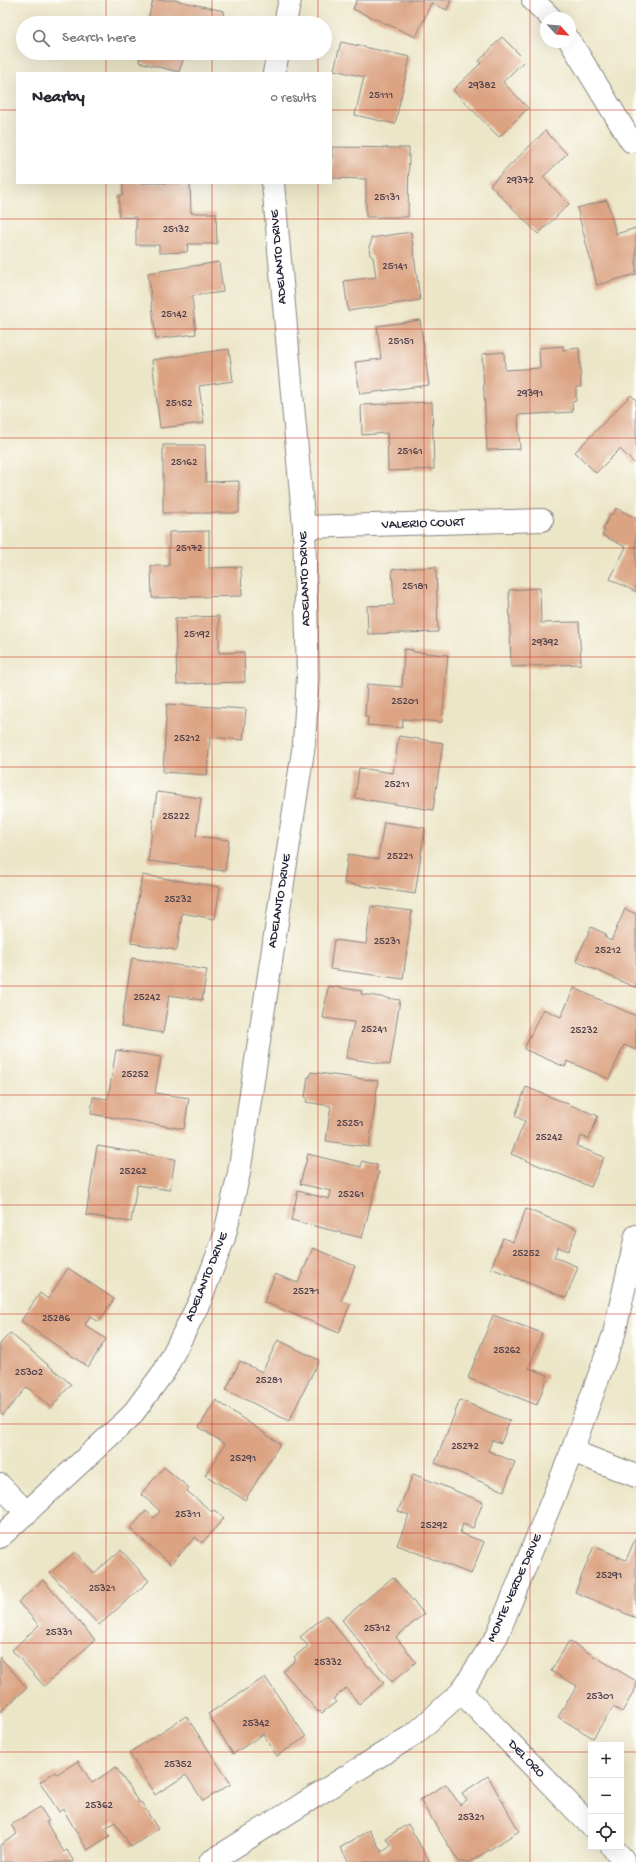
<!DOCTYPE html>
<html lang="en">
<head>
<meta charset="utf-8">
<style>
	body { margin:0; font-family:"Gochi Hand",sans-serif; background:#f2f2f3; color:#2b2b33 }
	.controls { position:absolute; right:12px; bottom:12px; display:grid; overflow:hidden; border-radius:0px; box-shadow:0 4px 16px #0002 }
	.controls button { width:36px; height:36px; display:grid; place-items:center; padding:0; border:0; border-bottom:1px solid #e1e1e2; background:#fff; color:#2b2b33; font:20px sans-serif }
	.compass { position:absolute; left:540px; top:12px; width:36px; height:36px; border-radius:50%; background:#fff; box-shadow:0 4px 16px #0002; rotate:116deg }
	.list { margin:0; padding:0; list-style:none }
	h2 { display:flex; justify-content:space-between; align-items:center; height:52px; margin:0; padding:0 16px; font-size:17px }
	h2 small { font-size:13px; font-weight:400; color:#7c7c81 }
	.icon { flex:none; width:22px; height:22px; fill:none; stroke:currentColor; stroke-width:2; stroke-linecap:round; stroke-linejoin:round }
	.map { position:relative; flex:none; width:636px; height:1862px; overflow:hidden }
	.search { position:absolute; background:#fff; box-shadow:0 4px 16px #0002; left:16px; top:16px; width:316px; height:44px; display:flex; align-items:center; gap:10px; box-sizing:border-box; padding:0 14px; border-radius:22px; color:#7c7c81; font-size:15px }
	.panel { position:absolute; background:#fff; box-shadow:0 4px 16px #0002; left:16px; top:72px; width:316px; height:112px; border-radius:0px }
	.map>svg:first-child { display:block }
	.building { fill:#dba382 }
	.lines { fill:none; stroke-linecap:round; stroke-linejoin:round }
	.minor-casing { stroke:#878482; stroke-width:24 }
	.tertiary-casing { stroke:#878482; stroke-width:24 }
	.minor { stroke:#fff; stroke-width:22 }
	.tertiary { stroke:#fff; stroke-width:22 }
	.grid { fill:none; stroke:#c8321e; stroke-width:1; stroke-opacity:0.55 }
	.labels { text-anchor:middle; dominant-baseline:central; stroke-width:3; stroke-linejoin:round; paint-order:stroke }
	.number-label { font-size:11px; fill:#50424d }
	.street-label { font-size:13px; fill:#22223b; stroke:#fdfcf7 }
</style>
</head>
<body>
<div class="map">
<svg width="636" height="1862" viewBox="0 0 636 1862">
	<rect width="100%" height="100%" fill="#fdfcf7"/>
	<filter id="ink" filterUnits="userSpaceOnUse"><feTurbulence type="fractalNoise" baseFrequency=".025" numOctaves="2"/><feDisplacementMap in="SourceGraphic" scale="8" xChannelSelector="R" yChannelSelector="G"/><feConvolveMatrix kernelMatrix="1 2 1 2 8 2 1 2 1" color-interpolation-filters="sRGB"/></filter>
	<filter id="wash" filterUnits="userSpaceOnUse"><feTurbulence type="fractalNoise" baseFrequency=".012" numOctaves="4" result="noise"/><feDisplacementMap in="SourceGraphic" scale="16" xChannelSelector="R" yChannelSelector="G"/><feGaussianBlur stdDeviation="0.9" result="paint"/><feColorMatrix in="noise" values="0 0 0 0 0 0 0 0 0 0 0 0 0 0 0 0 0 1.4 0 .05"/><feComposite in="paint" operator="in"/></filter>
	<g filter="url(#wash)">
		<rect width="100%" height="100%" fill="#ece6c8"/>
		<g id="blocks">
			<g class="building">
				<path d="M153 0H174L224 11 222 23H147Z"/>
				<path d="M357 0H451L447 10 431 3 416 37 353 9Z"/>
				<path d="M502 37 525 60 503 82 528 108 499 137 453 90 481 63 479 61Z"/>
				<path d="M341 42 410 57 395 124 355 115 364 77 334 70Z"/>
				<path d="M141 53H183L184 57 179 72 139 62Z"/>
				<path d="M545 131 567 154 543 177 569 204 538 234 490 185Z"/>
				<path d="M332 147 409 148 408 217H366V179L332 178Z"/>
				<path d="M123 183H190L191 213H216L217 244H188L187 252 159 253V245H136V217H119V195H123Z"/>
				<path d="M607 200 616 234 636 228V274L597 285 577 208Z"/>
				<path d="M411 232 420 300 348 311 344 281 376 277 373 257 370 255 369 246 371 243V238Z"/>
				<path d="M219 262 223 292 192 296 196 334 156 339 148 273Z"/>
				<path d="M420 320 429 385 360 394 355 362 381 359 377 326Z"/>
				<path d="M563 346V350L579 348 581 387H576V401L572 402 573 412 518 415 520 449 487 450 482 354 504 352 505 370 540 368 539 348Z"/>
				<path d="M229 349 233 381 199 386 204 423 160 428 152 360Z"/>
				<path d="M631 395 636 400V465L620 449 596 473 575 452Z"/>
				<path d="M432 402 434 469 388 471 387 433 362 435 361 405Z"/>
				<path d="M163 445H205L206 482 239 481V513H163Z"/>
				<path d="M616 508 636 518V592L610 579 626 547 602 535 605 530 603 529 611 513 613 514Z"/>
				<path d="M209 531V568L241 567 242 596 152 598 151 566H169V532Z"/>
				<path d="M436 567 438 632 368 634 367 606 394 605 392 569Z"/>
				<path d="M540 588 541 623 579 622 581 664 511 667 509 590Z"/>
				<path d="M219 616V653L244 652 245 682 177 684 175 618Z"/>
				<path d="M404 649 413 650V652L448 655 442 722 403 719 402 728 367 725 368 717H365L367 684 402 687Z"/>
				<path d="M167 704 246 709 243 740 210 737 207 775 163 772Z"/>
				<path d="M399 736 443 743 433 810 355 798 359 768 393 773Z"/>
				<path d="M157 792 201 798 196 836 229 840 225 871 148 861Z"/>
				<path d="M384 822 425 828 415 894 344 883 348 854 378 859Z"/>
				<path d="M142 875 220 887 215 919 182 913 177 950 131 943Z"/>
				<path d="M371 906 412 911 403 979 330 969 334 940 366 944Z"/>
				<path d="M625 909 636 914V988L576 961 591 927 606 934 605 938 611 941Z"/>
				<path d="M132 958 207 970 202 1000 169 995 163 1033 121 1026Z"/>
				<path d="M328 986 362 991 361 994 400 1000 390 1065 346 1058 354 1022 323 1018Z"/>
				<path d="M574 988 636 1016V1050L624 1045 609 1079 567 1061 565 1067 524 1049 543 1009 561 1017Z"/>
				<path d="M116 1050 161 1057 155 1093 189 1098 184 1129 91 1114 93 1097 108 1099Z"/>
				<path d="M311 1072 378 1081 369 1147 326 1141 331 1106 306 1102 307 1098 305 1097 308 1077H310Z"/>
				<path d="M526 1087 598 1116 589 1139 581 1136 577 1146 604 1157 591 1187 511 1154 525 1121 515 1116Z"/>
				<path d="M97 1146 175 1159 170 1190 137 1185 131 1222 86 1215Z"/>
				<path d="M308 1154 361 1167 362 1161 377 1165 376 1171 379 1172 362 1238 291 1220 298 1191 329 1199 331 1191 300 1184Z"/>
				<path d="M526 1209 577 1229 568 1251 558 1247 554 1257 578 1267 566 1298 491 1268 503 1238 513 1242Z"/>
				<path d="M313 1248 355 1266 341 1301 350 1304 339 1333 264 1302 275 1274 298 1283Z"/>
				<path d="M68 1268 114 1299 99 1322 90 1316 85 1325 106 1339 88 1367 21 1321 40 1293 48 1299Z"/>
				<path d="M493 1315 542 1333 529 1368 548 1375 537 1405 468 1378Z"/>
				<path d="M10 1333 71 1384 51 1408 27 1387 3 1415 0 1412V1344Z"/>
				<path d="M278 1340 319 1360 289 1421 226 1390 240 1361 262 1372Z"/>
				<path d="M216 1400 280 1444 245 1500 205 1475 225 1444 199 1427Z"/>
				<path d="M460 1400 510 1421 501 1443 492 1440 488 1451 515 1462 504 1491 435 1463Z"/>
				<path d="M164 1467 189 1488 187 1491 212 1512 214 1510 224 1518 202 1543 195 1537 171 1564 130 1529 146 1511 154 1518 160 1511 141 1494Z"/>
				<path d="M413 1474 483 1502 473 1528 463 1524 460 1533 484 1542 471 1574 397 1545 409 1515 398 1511Z"/>
				<path d="M636 1537V1618L575 1592 594 1546 626 1560Z"/>
				<path d="M121 1550 149 1581 99 1625 50 1573 75 1552 94 1573Z"/>
				<path d="M393 1577 424 1614 396 1637 416 1662 392 1682 342 1620Z"/>
				<path d="M43 1580 95 1640 44 1686 12 1650 39 1625 18 1602Z"/>
				<path d="M326 1615 368 1667 369 1666 384 1683 359 1704 346 1688 333 1699 336 1702 322 1713 320 1711 318 1712 283 1671 296 1660 294 1657 308 1646 300 1637Z"/>
				<path d="M569 1641 636 1681V1688L622 1712 613 1707 593 1738 558 1717 577 1686 551 1671Z"/>
				<path d="M0 1657 27 1688 0 1712Z"/>
				<path d="M265 1677 306 1737 277 1756 263 1734 233 1754 208 1714Z"/>
				<path d="M186 1716 231 1784 203 1801 186 1775 155 1795 129 1753Z"/>
				<path d="M78 1761 92 1783 116 1767 139 1803 141 1802 158 1829 131 1847 115 1822 105 1828 110 1836 87 1850 63 1809 59 1812 40 1782 55 1772 57 1774Z"/>
				<path d="M488 1776 519 1831 470 1862H459L420 1800 446 1784 460 1805 467 1800 462 1793Z"/>
				<path d="M40 1807 49 1821 46 1822 64 1852 67 1850 74 1862H0V1845L17 1834 11 1825Z"/>
				<path d="M408 1824 430 1862H349L340 1848 369 1830 382 1852 391 1846 386 1838Z"/>
			</g>
		</g>
	</g>
	<g filter="url(#ink)">
		<use href="#blocks" fill-opacity="0" stroke="#878482" stroke-width="1"/>
		<g class="lines">
			<defs>
				<g id="minor">
					<path d="M533 0 551 18"/>
					<path d="M570 41 631 141"/>
					<path d="M304 527 542 520"/>
					<path d="M572 1451 636 1476"/>
					<path d="M0 1485 27 1513"/>
					<path d="M461 1692 591 1826"/>
					<path d="M612 1847 623 1859"/>
					<path d="M210 1862 416 1733 461 1692 497 1636 572 1451 614 1334 636 1236"/>
				</g>
				<g id="tertiary">
					<path d="M285 23 290 0"/>
					<path d="M274 73 278 53"/>
					<path d="M0 1537 131 1416 165 1370 200 1301 224 1238 239 1173 304 744 308 676 304 527 273 183"/>
				</g>
			</defs>
			<use href="#minor" class="minor-casing"/>
			<use href="#tertiary" class="tertiary-casing"/>
			<use href="#minor" class="minor"/>
			<use href="#tertiary" class="tertiary"/>
		</g>
	</g>
	<path class="grid" d="M106 0V23M212 0V23M318 0V23M424 0V1862M530 0V1862M106 53V73M212 53V73M318 53V73M0 110H17M331 110H636M106 183V1862M212 183V1862M318 183V1862M0 219H636M0 329H636M0 438H636M0 548H636M0 657H636M0 767H636M0 876H636M0 986H636M0 1095H636M0 1205H636M0 1314H636M0 1424H636M0 1533H636M0 1643H636M0 1752H591M621 1752H636"/>
	<g class="labels">
		<g class="number-label">
			<text x="482" y="86">29382</text>
			<text x="381" y="96">25111</text>
			<text x="520" y="181">29372</text>
			<text x="387" y="198">25131</text>
			<text x="176" y="230">25132</text>
			<text x="395" y="267">25141</text>
			<text x="174" y="315">25142</text>
			<text x="401" y="342">25151</text>
			<text x="530" y="394">29391</text>
			<text x="179" y="404">25152</text>
			<text x="410" y="452">25161</text>
			<text x="184" y="463">25162</text>
			<text x="189" y="549">25172</text>
			<text x="415" y="587">25181</text>
			<text x="197" y="635">25192</text>
			<text x="545" y="643">29392</text>
			<text x="405" y="702">25201</text>
			<text x="187" y="739">25212</text>
			<text x="397" y="785">25211</text>
			<text x="176" y="817">25222</text>
			<text x="400" y="857">25221</text>
			<text x="178" y="900">25232</text>
			<text x="387" y="942">25231</text>
			<text x="608" y="951">25212</text>
			<text x="147" y="998">25242</text>
			<text x="374" y="1030">25241</text>
			<text x="584" y="1031">25232</text>
			<text x="135" y="1075">25252</text>
			<text x="350" y="1124">25251</text>
			<text x="549" y="1138">25242</text>
			<text x="133" y="1172">25262</text>
			<text x="351" y="1195">25261</text>
			<text x="526" y="1254">25252</text>
			<text x="306" y="1292">25271</text>
			<text x="56" y="1319">25286</text>
			<text x="507" y="1351">25262</text>
			<text x="29" y="1373">25302</text>
			<text x="269" y="1381">25281</text>
			<text x="465" y="1447">25272</text>
			<text x="243" y="1459">25291</text>
			<text x="188" y="1515">25311</text>
			<text x="434" y="1526">25292</text>
			<text x="609" y="1576">25291</text>
			<text x="102" y="1589">25321</text>
			<text x="377" y="1629">25312</text>
			<text x="59" y="1633">25331</text>
			<text x="328" y="1663">25332</text>
			<text x="600" y="1697">25301</text>
			<text x="256" y="1724">25342</text>
			<text x="178" y="1765">25352</text>
			<text x="99" y="1806">25362</text>
			<text x="471" y="1818">25321</text>
		</g>
		<g class="street-label">
			<text transform="translate(279 257) rotate(-95)">ADELANTO DRIVE</text>
			<text transform="translate(423 524) rotate(-2)">VALERIO COURT</text>
			<text transform="translate(305 579) rotate(-92)">ADELANTO DRIVE</text>
			<text transform="translate(280 901) rotate(-81)">ADELANTO DRIVE</text>
			<text transform="translate(207 1277) rotate(-68)">ADELANTO DRIVE</text>
			<text transform="translate(515 1588) rotate(-66)">MONTE VERDE DRIVE</text>
			<text transform="translate(526 1759) rotate(46)">DEL ORO</text>
		</g>
	</g>
</svg>
<div class="controls">
<button>+</button>
<button>−</button>
<button><svg class="icon" aria-label="locate" viewBox="0 0 24 24"><circle cx="12" cy="12" r="6"/><path d="M12 2v4M12 18v4M2 12h4M18 12h4"/></svg></button>
</div>
<svg class="compass" viewBox="-18 -18 36 36"><path d="M0-13l5 13h-10z" fill="#e53935"/><path d="M0 13l5-13h-10z" fill="#7c7c81"/></svg>
<div class="search"><svg class="icon" aria-label="search" viewBox="0 0 24 24"><circle cx="10" cy="10" r="6"/><path d="M15 15l6 6"/></svg>Search here</div>
<section class="panel">
<h2>Nearby<small>0 results</small></h2>
<ul class="list">
</ul>
</section>
</div>
</body>
</html>
